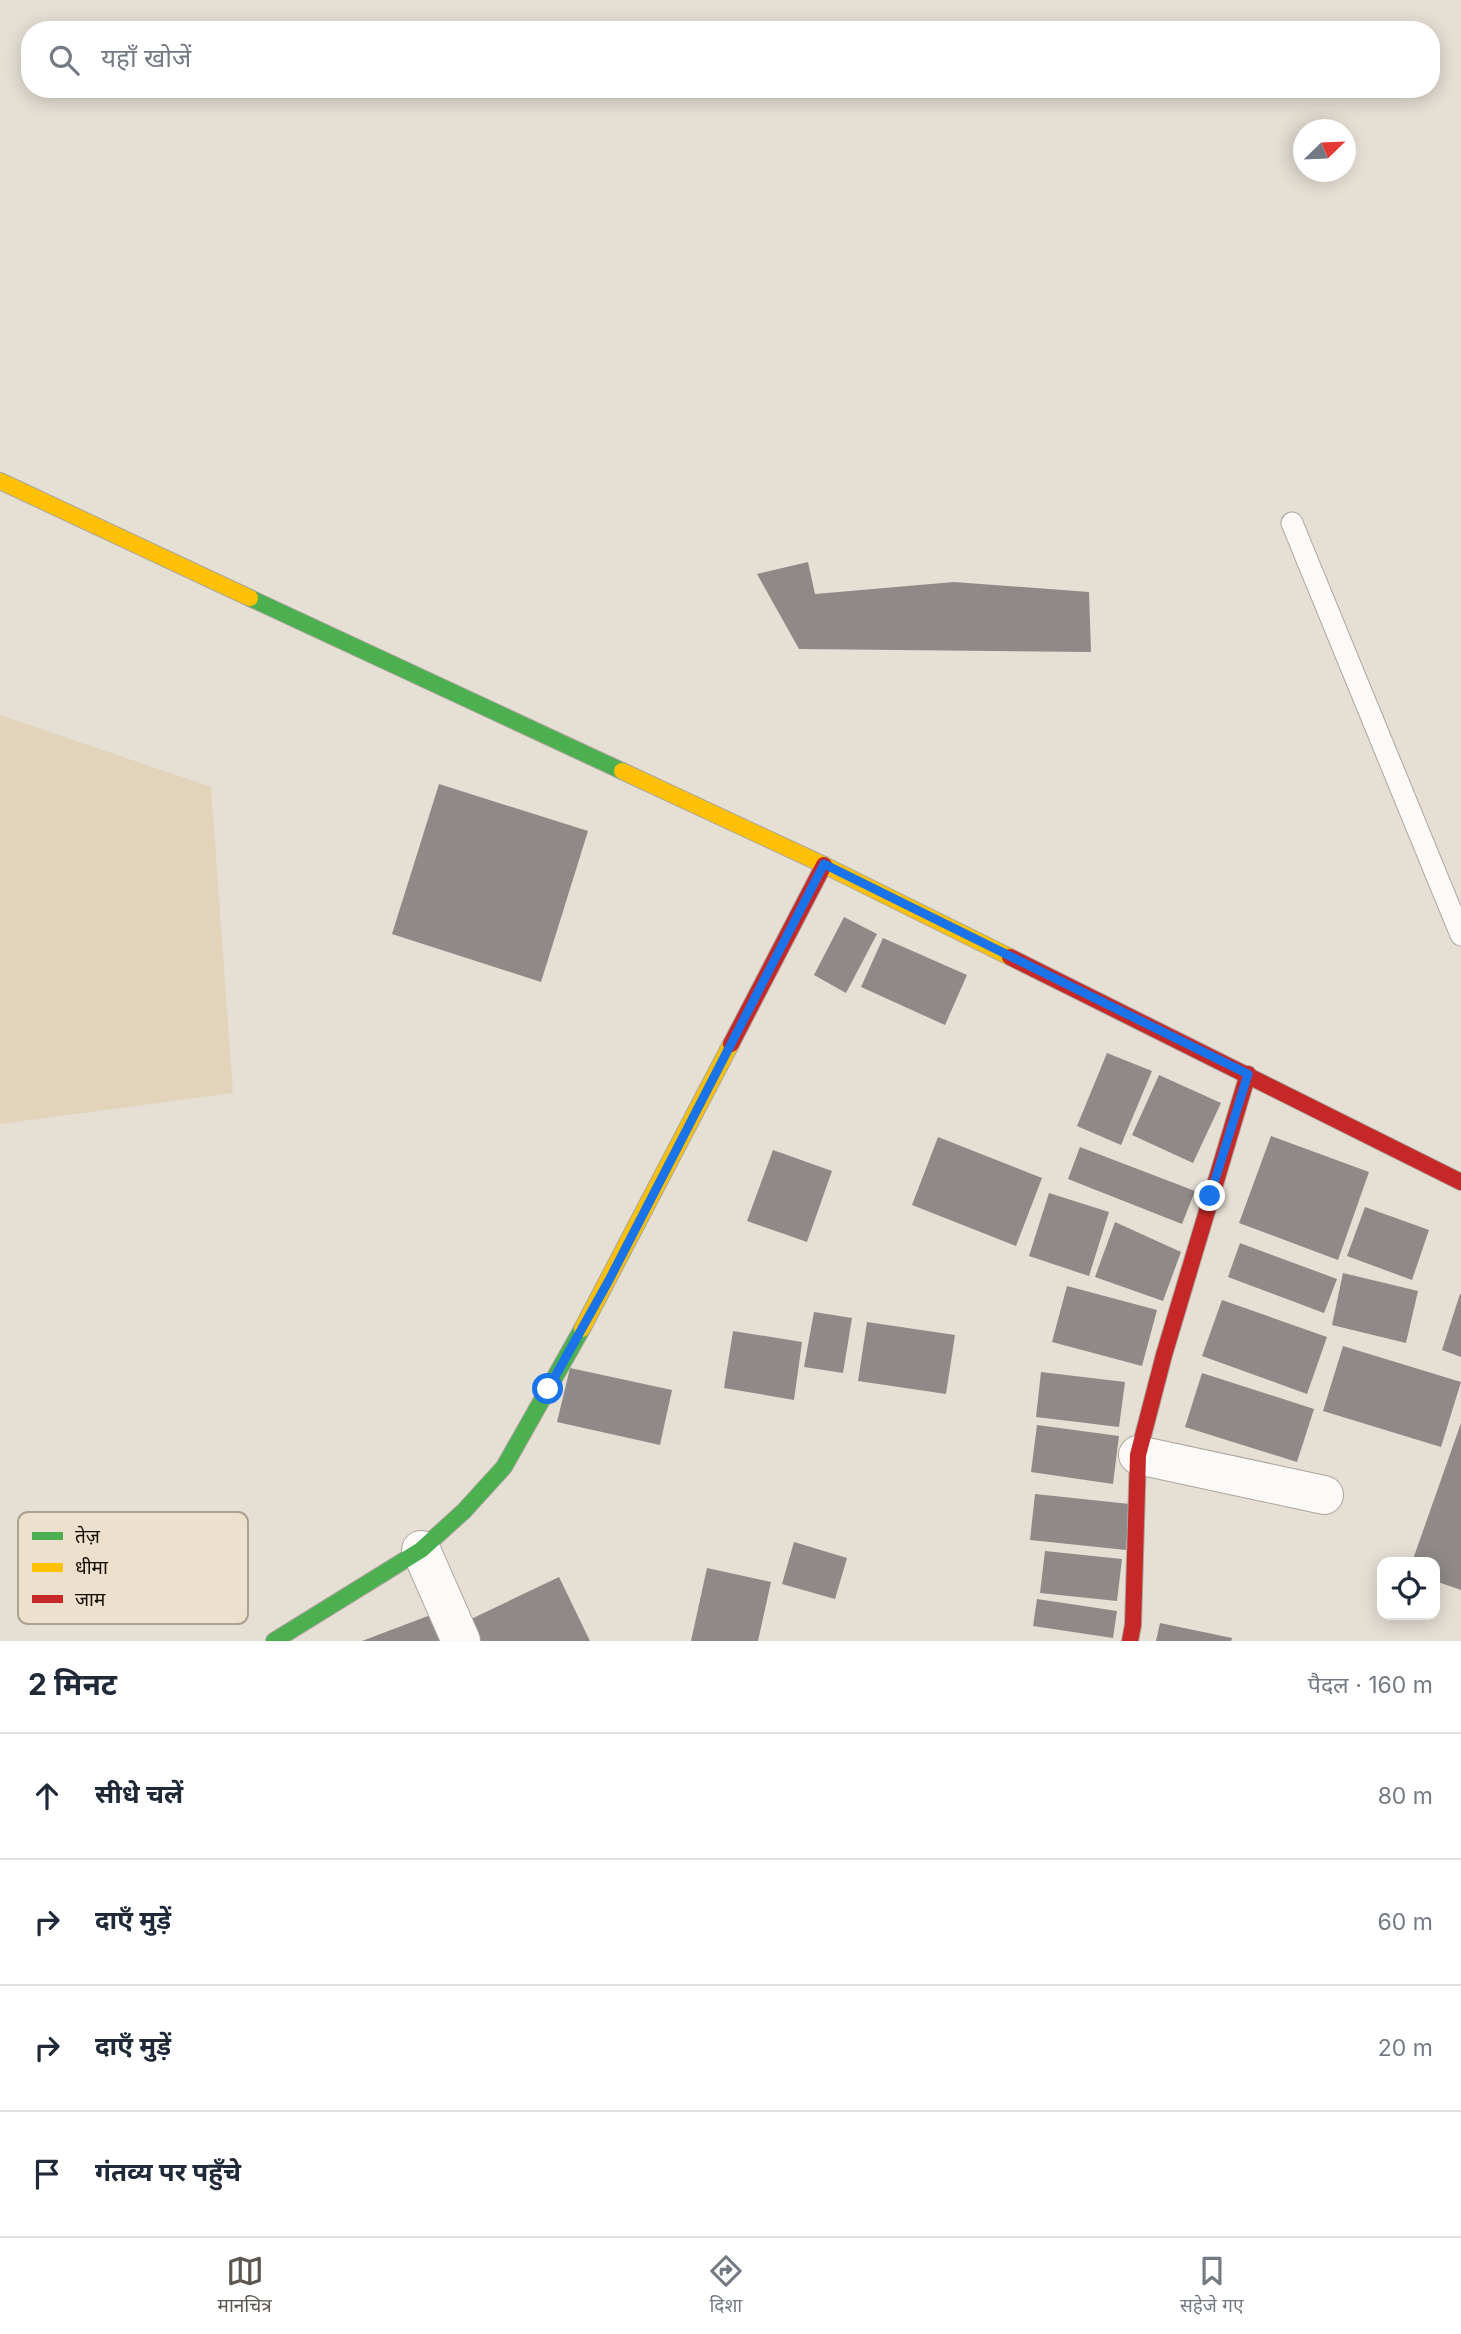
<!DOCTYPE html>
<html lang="hi">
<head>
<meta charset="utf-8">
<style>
	body { margin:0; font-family:Inter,"Noto Sans Devanagari",sans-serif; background:#f6f6f7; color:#1f2937 }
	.controls { position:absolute; right:21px; bottom:21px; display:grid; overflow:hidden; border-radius:14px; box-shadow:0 4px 18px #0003 }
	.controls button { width:63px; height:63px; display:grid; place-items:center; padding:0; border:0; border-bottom:2px solid #e0e1e3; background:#fff; color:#1f2937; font:35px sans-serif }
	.compass { position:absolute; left:1293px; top:119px; width:63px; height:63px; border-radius:50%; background:#fff; box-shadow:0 4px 18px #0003; rotate:67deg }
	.stop { position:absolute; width:21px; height:21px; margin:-16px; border:5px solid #1a73e8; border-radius:50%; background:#fff }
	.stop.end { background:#1a73e8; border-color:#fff; box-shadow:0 2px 7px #0008 }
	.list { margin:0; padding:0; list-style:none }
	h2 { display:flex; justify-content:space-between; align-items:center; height:91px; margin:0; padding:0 28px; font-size:30px }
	h2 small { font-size:23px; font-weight:400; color:#747a83 }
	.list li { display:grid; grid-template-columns:46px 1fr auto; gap:21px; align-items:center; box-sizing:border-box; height:126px; padding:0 28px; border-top:2px solid #e0e1e3 }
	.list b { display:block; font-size:26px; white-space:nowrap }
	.list em { font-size:23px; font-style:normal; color:#747a83 }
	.icon { flex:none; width:38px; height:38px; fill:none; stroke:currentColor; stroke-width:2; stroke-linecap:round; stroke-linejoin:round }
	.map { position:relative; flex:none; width:1461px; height:1641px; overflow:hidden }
	.search { position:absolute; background:#fff; box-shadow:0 4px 18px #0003; left:21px; right:21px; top:21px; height:77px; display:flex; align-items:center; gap:18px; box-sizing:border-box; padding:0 24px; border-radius:28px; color:#747a83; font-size:26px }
	.sheet { height:595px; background:#fff }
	nav { display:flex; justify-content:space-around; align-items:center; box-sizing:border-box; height:98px; border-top:2px solid #e0e1e3; background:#fff; font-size:19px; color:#747a83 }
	nav a { display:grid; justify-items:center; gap:4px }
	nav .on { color:#5b564f }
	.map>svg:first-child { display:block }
	.green { fill:#e3d3bb }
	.building { fill:#8f8a88 }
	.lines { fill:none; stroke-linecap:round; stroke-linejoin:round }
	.lane-casing { stroke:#aba59d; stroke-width:23 }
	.street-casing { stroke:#aba59d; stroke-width:40 }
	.fast-casing { stroke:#aba59d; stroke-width:18 }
	.slow-casing { stroke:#aba59d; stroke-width:18 }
	.jam-casing { stroke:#aba59d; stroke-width:18 }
	.lane { stroke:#fbfaf9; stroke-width:21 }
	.street { stroke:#fbfaf9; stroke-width:38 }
	.fast { stroke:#4caf50; stroke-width:16 }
	.slow { stroke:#ffc107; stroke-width:16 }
	.jam { stroke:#c62828; stroke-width:16 }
	.route { stroke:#1a73e8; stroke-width:9 }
	.key { fill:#ede0cc; stroke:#aba191; stroke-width:2 }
	.key-label { font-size:19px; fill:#110d07 }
</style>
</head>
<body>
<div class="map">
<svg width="1461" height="1641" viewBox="0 0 1461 1641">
	<rect width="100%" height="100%" fill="#e5dfd4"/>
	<path class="green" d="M0 715 211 787 233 1093 0 1124Z"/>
	<g class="building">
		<path d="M808 562 815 594 954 582 1089 592 1091 652 799 649 757 574Z"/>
		<path d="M439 784 588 831 541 982 392 934Z"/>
		<path d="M844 917 877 934 846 993 814 975Z"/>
		<path d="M883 938 967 975 945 1025 861 987Z"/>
		<path d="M1107 1053 1152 1071 1121 1145 1077 1126Z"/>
		<path d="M1159 1075 1221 1103 1193 1163 1132 1135Z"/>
		<path d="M1271 1136 1369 1172 1338 1260 1239 1223Z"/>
		<path d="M938 1137 1042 1178 1016 1246 912 1205Z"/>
		<path d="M1080 1147 1195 1191 1182 1224 1068 1179Z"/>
		<path d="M773 1150 832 1171 807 1242 747 1221Z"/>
		<path d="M1049 1193 1109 1212 1089 1276 1029 1256Z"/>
		<path d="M1365 1207 1429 1230 1412 1280 1347 1256Z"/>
		<path d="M1115 1222 1181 1252 1163 1301 1095 1277Z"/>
		<path d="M1240 1243 1337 1279 1324 1313 1228 1277Z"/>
		<path d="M1343 1273 1418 1291 1406 1343 1332 1325Z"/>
		<path d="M1067 1286 1157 1310 1142 1366 1052 1342Z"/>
		<path d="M1460 1294H1461V1357L1442 1350Z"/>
		<path d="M1222 1300 1327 1337 1307 1394 1202 1356Z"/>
		<path d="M814 1312 852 1318 843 1373 804 1367Z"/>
		<path d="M867 1322 955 1335 946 1394 858 1381Z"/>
		<path d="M733 1331 802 1342 794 1400 724 1388Z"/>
		<path d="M1343 1346 1461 1382 1441 1447 1323 1411Z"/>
		<path d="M570 1368 672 1390 660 1445 557 1422Z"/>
		<path d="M1041 1372 1125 1382 1119 1427 1036 1417Z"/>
		<path d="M1202 1373 1314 1409 1297 1462 1185 1427Z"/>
		<path d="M1461 1423V1590L1435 1581V1562H1412Z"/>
		<path d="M1037 1425 1119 1436 1113 1484 1031 1472Z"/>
		<path d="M1035 1494 1130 1504 1126 1550 1030 1540Z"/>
		<path d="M794 1542 847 1558 835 1599 782 1584Z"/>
		<path d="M1045 1551 1122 1559 1117 1601 1040 1593Z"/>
		<path d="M707 1568 771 1582 758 1641H691Z"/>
		<path d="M559 1577 590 1641H479L469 1620Z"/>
		<path d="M1037 1599 1117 1611 1113 1638 1033 1626Z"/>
		<path d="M441 1611 452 1641H362Z"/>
		<path d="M1160 1623 1232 1638 1231 1641H1156Z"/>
	</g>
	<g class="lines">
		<defs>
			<path id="lane" d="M1292 523 1461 935"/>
			<g id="street">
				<path d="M1138 1455 1324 1495"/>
				<path d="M421 1550 461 1641"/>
			</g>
			<g id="fast">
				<path d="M250 598 622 771"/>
				<path d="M274 1641 421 1550 464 1511 504 1467 582 1329"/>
			</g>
			<g id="slow">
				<path d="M0 481 250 598"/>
				<path d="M622 771 824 865 1010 957"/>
				<path d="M582 1329 731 1044"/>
			</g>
			<g id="jam">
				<path d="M1010 957 1461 1182"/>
				<path d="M731 1044 824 865"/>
				<path d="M1130 1641 1133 1625 1138 1455 1164 1355 1248 1074"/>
			</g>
		</defs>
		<use href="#lane" class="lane-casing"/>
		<use href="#street" class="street-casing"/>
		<use href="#fast" class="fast-casing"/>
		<use href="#slow" class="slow-casing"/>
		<use href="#jam" class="jam-casing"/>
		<use href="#lane" class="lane"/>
		<use href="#street" class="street"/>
		<use href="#fast" class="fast"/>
		<use href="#slow" class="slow"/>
		<use href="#jam" class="jam"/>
	</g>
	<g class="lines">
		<path class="route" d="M548 1389 608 1282 824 864 1248 1074 1210 1196"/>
	</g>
	<rect x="18" y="1512" width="230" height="112" rx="10" class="key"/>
	<rect x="32" y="1532" width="31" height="8" fill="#4caf50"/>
	<rect x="32" y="1563" width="31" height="9" fill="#ffc107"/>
	<rect x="32" y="1595" width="31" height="8" fill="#c62828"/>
	<g class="key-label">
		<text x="75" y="1543">तेज़</text>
		<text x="75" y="1574">धीमा</text>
		<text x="75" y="1606">जाम</text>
	</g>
</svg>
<div class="controls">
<button><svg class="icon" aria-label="locate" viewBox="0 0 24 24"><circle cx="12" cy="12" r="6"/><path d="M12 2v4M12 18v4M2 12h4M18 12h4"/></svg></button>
</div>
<svg class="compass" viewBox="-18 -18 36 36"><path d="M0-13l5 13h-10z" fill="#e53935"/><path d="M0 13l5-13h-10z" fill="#747a83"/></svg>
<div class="stop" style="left:548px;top:1389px"></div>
<div class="stop end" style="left:1210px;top:1196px"></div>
<div class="search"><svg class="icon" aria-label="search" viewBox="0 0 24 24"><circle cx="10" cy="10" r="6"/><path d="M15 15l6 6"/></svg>यहाँ खोजें</div>
</div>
<section class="sheet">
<h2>2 मिनट<small>पैदल · 160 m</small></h2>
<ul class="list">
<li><svg class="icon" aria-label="ahead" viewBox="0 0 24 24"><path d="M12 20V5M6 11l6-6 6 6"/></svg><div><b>सीधे चलें</b></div><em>80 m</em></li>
<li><svg class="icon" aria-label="right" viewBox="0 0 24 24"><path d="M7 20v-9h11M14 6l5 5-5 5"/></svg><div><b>दाएँ मुड़ें</b></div><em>60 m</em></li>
<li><svg class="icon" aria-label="right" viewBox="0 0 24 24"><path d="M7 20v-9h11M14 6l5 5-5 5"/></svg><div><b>दाएँ मुड़ें</b></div><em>20 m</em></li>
<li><svg class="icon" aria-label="arrive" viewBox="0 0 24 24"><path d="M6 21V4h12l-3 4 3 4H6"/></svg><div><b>गंतव्य पर पहुँचे</b></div></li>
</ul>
</section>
<nav>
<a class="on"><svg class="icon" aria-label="map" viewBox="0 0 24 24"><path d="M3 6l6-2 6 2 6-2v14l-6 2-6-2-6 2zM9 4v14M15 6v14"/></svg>मानचित्र</a>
<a><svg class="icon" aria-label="directions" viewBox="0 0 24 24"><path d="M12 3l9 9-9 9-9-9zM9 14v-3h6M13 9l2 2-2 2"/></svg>दिशा</a>
<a><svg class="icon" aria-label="saved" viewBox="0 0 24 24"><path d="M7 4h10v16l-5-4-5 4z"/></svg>सहेजे गए</a>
</nav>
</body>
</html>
